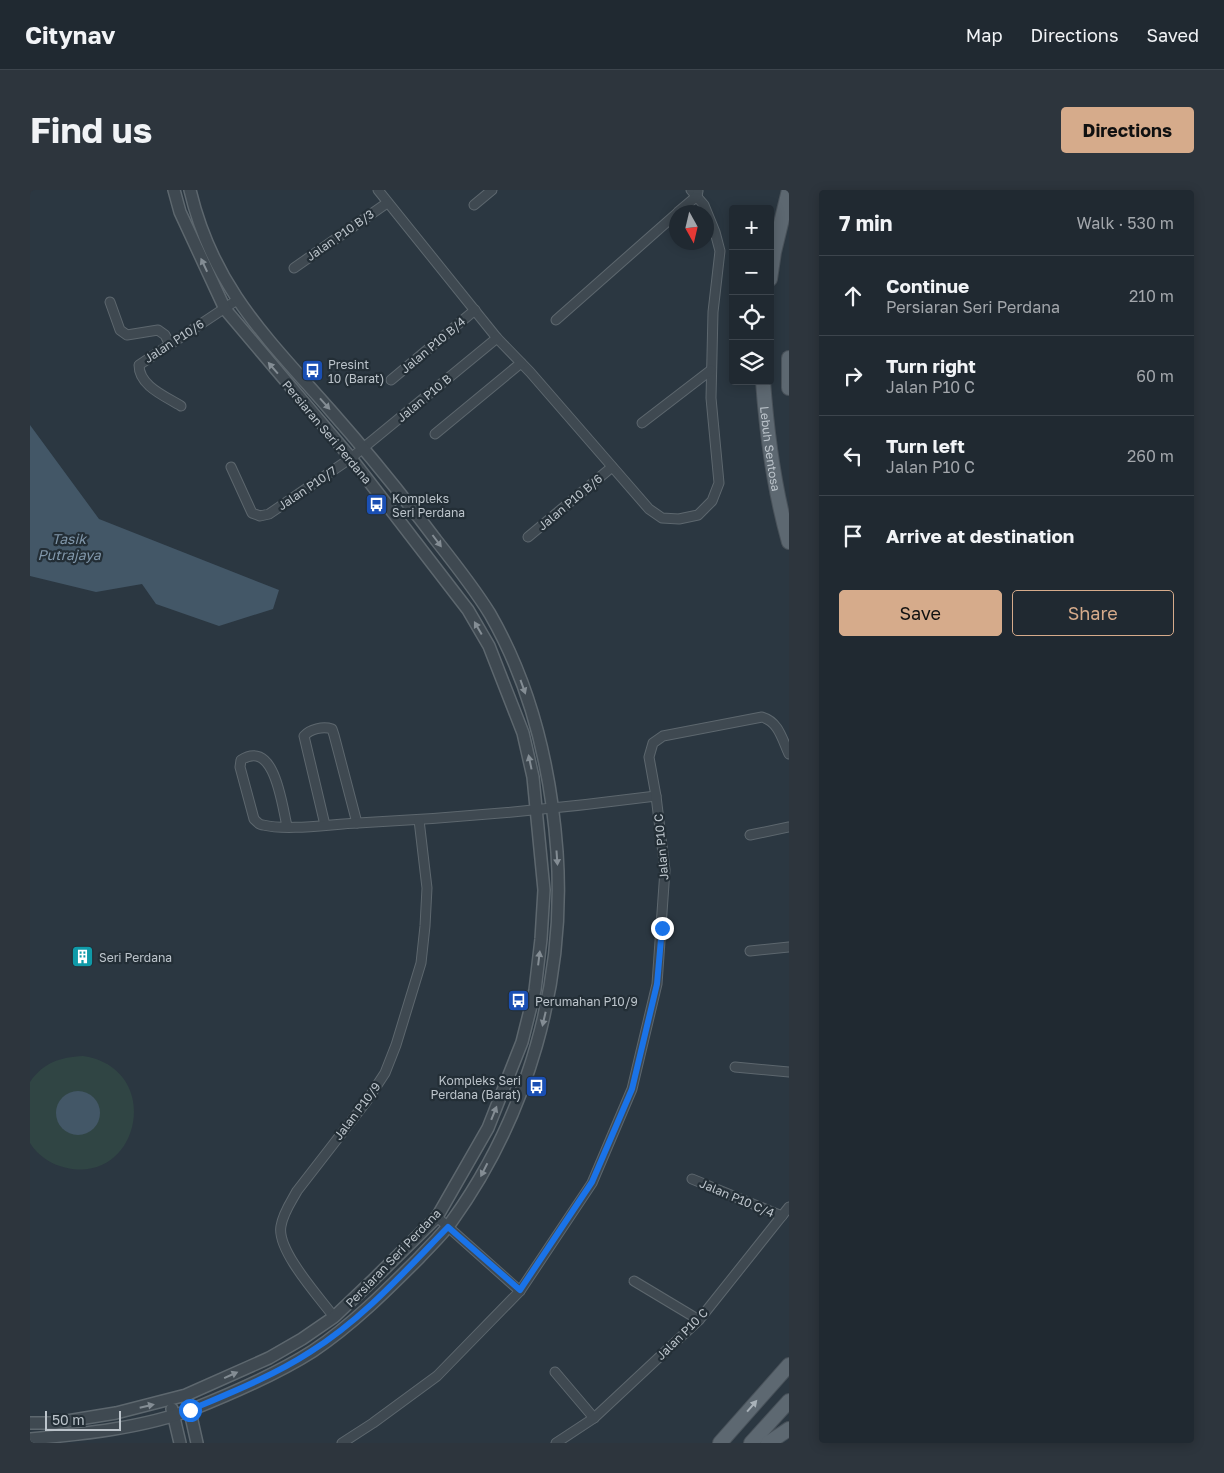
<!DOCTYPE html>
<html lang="en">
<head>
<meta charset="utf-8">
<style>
	body { margin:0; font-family:"Golos Text",sans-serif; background:#2d353d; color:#f1f3f6 }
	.controls { position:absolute; right:15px; top:15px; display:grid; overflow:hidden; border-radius:5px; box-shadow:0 2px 12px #0003 }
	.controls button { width:45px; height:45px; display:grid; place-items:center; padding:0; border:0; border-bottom:1px solid #3d454d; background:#202931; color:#f1f3f6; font:25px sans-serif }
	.compass { position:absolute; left:639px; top:15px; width:45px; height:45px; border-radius:50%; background:#202931; box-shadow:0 2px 12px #0003; rotate:172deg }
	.scale { position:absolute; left:15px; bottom:12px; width:76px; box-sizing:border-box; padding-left:5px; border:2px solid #bcc4cb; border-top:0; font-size:14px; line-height:18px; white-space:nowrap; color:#bcc4cb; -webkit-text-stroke:4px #232e36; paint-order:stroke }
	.stop { position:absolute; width:15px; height:15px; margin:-11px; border:4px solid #1a73e8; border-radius:50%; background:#fff }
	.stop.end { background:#1a73e8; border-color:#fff; box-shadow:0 1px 5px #0008 }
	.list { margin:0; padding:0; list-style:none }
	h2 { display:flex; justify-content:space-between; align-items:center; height:65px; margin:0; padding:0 20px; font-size:21px }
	h2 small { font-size:16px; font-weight:400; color:#a2a6ab }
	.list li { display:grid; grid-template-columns:32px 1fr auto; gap:15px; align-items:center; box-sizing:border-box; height:80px; padding:0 20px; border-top:1px solid #3d454d }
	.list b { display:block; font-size:19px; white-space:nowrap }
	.list p { margin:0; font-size:16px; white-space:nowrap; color:#a2a6ab }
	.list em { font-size:16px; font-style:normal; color:#a2a6ab }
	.actions { display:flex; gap:10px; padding:15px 20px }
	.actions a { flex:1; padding:11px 0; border:1px solid #d6ab8b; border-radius:5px; text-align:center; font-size:18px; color:#d6ab8b }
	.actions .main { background:#d6ab8b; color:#111 }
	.icon { flex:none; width:28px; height:28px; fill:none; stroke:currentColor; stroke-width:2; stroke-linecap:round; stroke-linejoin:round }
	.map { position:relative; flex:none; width:759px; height:1253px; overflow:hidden; border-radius:5px }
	header { display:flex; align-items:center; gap:30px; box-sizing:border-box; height:70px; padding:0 25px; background:#202931; border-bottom:1px solid #3d454d }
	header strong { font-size:24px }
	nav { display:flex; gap:28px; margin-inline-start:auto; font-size:18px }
	.intro { display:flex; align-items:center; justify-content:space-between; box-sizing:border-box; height:120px; padding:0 30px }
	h1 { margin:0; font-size:35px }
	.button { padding:12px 22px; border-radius:5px; background:#d6ab8b; color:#111; font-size:18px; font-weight:700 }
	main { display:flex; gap:30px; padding:0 30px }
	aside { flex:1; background:#202931; border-radius:5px; box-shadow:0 2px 12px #0003 }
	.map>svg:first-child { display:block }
	.green { fill:#304544 }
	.water { fill:#435767 }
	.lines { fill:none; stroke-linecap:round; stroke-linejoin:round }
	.minor-casing { stroke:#5d676e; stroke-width:11 }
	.tertiary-casing { stroke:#5d676e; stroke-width:14 }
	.primary-casing { stroke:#49525a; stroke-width:16 }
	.minor { stroke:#3f4951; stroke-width:9 }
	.tertiary { stroke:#3f4951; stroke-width:11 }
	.primary { stroke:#5d6871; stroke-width:14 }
	.oneway { fill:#848d94 }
	.oneway2 { fill:#a9b2b9 }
	.route { stroke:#1a73e8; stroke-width:6 }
	.labels { text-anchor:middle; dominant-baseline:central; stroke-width:4.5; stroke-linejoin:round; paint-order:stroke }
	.street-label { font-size:12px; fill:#bcc4cb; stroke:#232e36 }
	.poi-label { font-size:12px; fill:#bcc4cb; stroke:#232e36; text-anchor:start }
	.water-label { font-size:14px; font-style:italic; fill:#8197aa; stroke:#232e36 }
</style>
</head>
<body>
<header>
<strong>Citynav</strong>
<nav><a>Map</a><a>Directions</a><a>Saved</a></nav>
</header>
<div class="intro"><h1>Find us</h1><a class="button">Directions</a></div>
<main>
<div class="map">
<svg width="759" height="1253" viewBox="0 0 759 1253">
	<rect width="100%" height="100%" fill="#2b3741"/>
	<path class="green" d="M53 866C134 878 111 994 37 978 22 975 8 966 0 953V892C13 873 30 867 53 866Z"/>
	<g class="water">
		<path d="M0 235 69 329 249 400 243 419 189 436 126 414 112 394 66 402 0 386Z"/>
		<circle cx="48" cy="923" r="22"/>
	</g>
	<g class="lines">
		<defs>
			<g id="minor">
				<path d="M348 0 467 148 500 182 619 319 632 328 649 329 668 325 682 311 689 293 681 208 683 122 690 61 685 42 674 15 661 0"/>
				<path d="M444 15 462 0"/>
				<path d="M648 22 667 6 668 1"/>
				<path d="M264 78 357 13"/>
				<path d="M80 112 90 140 97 145 128 140 135 145 139 153"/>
				<path d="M526 130 646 24"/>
				<path d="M361 190 445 120"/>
				<path d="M151 216C135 206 109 196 109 175L207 110"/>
				<path d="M612 233 681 180"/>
				<path d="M405 244 491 173"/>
				<path d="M201 277 222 323 230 326 239 324 321 268 467 148"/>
				<path d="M498 347 582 277"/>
				<path d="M295 635 274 546C280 539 293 536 302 539L304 545 327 633"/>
				<path d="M257 636C252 616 245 548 211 570L210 577 224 629C227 632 229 635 233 635 258 641 301 634 328 633 428 628 527 619 626 606"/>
				<path d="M720 645 759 637"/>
				<path d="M720 761 759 757"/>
				<path d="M705 877 759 882"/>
				<path d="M662 989 752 1026"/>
				<path d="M407 1027 490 1101"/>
				<path d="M604 1091 669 1130"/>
				<path d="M304 1127C290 1108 246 1060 251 1036 253 1023 261 1012 267 1001L336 912 355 883 366 855 391 773 395 736 397 698 389 630"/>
				<path d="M525 1182 564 1228"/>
				<path d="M312 1253 343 1233 407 1186 490 1101 562 993 602 899 627 794 635 680 626 606 619 567 623 553 633 546 732 527C749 532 752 549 759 564"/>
				<path d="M526 1253 564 1228 669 1130 759 1017"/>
			</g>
			<g id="tertiary">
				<path d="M158 1213 167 1253"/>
				<path d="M142 1219 150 1253"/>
				<path d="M0 1233H25L86 1223 156 1205 239 1168 272 1149 304 1127 344 1089 407 1027 458 938 492 852 505 800 511 749 514 700 503 587 493 543 459 456 438 420 321 268 195 119 150 22 144 0"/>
				<path d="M0 1249C53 1244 113 1238 163 1219 203 1203 247 1184 283 1161 322 1135 356 1101 389 1068 400 1056 413 1044 422 1031 498 925 536 792 527 662 521 580 502 497 460 424 444 398 425 374 406 350 373 306 338 263 301 221 238 149 183 98 160 0"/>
			</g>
			<g id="primary">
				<path d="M740 89 744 62 759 0"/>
				<path d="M759 168V198"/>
				<path id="s1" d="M733 191C737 246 744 299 759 352"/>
				<path d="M690 1253 759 1175"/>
				<path d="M721 1253 759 1211"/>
				<path d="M738 1253 759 1239"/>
			</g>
		</defs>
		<use href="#minor" class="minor-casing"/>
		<use href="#tertiary" class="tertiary-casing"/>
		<use href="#primary" class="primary-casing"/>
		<use href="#minor" class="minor"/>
		<use href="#tertiary" class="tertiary"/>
		<use href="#primary" class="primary"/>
	</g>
	<defs><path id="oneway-solid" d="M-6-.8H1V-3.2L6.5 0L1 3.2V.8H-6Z" transform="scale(1.25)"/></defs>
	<g class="oneway">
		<use href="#oneway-solid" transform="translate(174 75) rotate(-115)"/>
		<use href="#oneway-solid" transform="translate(243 178) rotate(-131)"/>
		<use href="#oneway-solid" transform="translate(295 214) rotate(48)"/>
		<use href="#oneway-solid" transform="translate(407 351) rotate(53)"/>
		<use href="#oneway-solid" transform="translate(448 438) rotate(-120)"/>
		<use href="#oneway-solid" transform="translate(493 497) rotate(70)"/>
		<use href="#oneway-solid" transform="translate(500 572) rotate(-102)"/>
		<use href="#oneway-solid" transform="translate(527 668) rotate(86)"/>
		<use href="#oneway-solid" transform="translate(509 768) rotate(-83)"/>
		<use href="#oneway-solid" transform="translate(514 829) rotate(103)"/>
		<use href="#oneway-solid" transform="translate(464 923) rotate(-68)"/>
		<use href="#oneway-solid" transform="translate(454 980) rotate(117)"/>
		<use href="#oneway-solid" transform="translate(201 1185) rotate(-24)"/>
		<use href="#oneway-solid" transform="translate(117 1216) rotate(-13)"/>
	</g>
	<use class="oneway2" href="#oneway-solid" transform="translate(722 1216) rotate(-49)"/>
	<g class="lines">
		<path class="route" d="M160 1220C200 1203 243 1186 280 1162 333 1129 375 1081 418 1037L490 1100 562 992 602 899 627 794 632 738"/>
	</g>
	<defs>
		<symbol id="bus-square" viewBox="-11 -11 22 22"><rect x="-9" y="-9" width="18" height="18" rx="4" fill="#1a4fb4" stroke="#232e36"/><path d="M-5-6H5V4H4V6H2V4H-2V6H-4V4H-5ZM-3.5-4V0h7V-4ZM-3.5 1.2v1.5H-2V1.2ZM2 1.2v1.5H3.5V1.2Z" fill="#fff"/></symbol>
		<symbol id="building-square" viewBox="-11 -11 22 22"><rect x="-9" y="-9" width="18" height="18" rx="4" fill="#0f9aa8" stroke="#232e36"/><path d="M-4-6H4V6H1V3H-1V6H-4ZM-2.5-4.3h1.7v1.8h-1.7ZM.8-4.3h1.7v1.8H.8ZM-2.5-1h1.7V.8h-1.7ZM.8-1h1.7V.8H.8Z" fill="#fff"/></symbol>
	</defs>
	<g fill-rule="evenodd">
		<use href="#bus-square" x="270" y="168" width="25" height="25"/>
		<use href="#bus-square" x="334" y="302" width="25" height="25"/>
		<use href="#building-square" x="40" y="754" width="25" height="25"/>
		<use href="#bus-square" x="476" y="798" width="25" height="25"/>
		<use href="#bus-square" x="494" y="884" width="25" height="25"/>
	</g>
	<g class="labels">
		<g class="street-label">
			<text transform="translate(310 45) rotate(-35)">Jalan P10 B/3</text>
			<text transform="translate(144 151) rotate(-33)">Jalan P10/6</text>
			<text transform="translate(403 155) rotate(-40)">Jalan P10 B/4</text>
			<text transform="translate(394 208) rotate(-40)">Jalan P10 B</text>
			<text transform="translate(297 242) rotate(50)">Persiaran Seri Perdana</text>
			<text stroke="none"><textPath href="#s1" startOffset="68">Lebuh Sentosa</textPath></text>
			<text transform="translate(277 298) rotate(-34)">Jalan P10/7</text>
			<text transform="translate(540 312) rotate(-40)">Jalan P10 B/6</text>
			<text transform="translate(631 657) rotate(-95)">Jalan P10 C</text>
			<text transform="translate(327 921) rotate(-53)">Jalan P10/9</text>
			<text transform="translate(707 1008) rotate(23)">Jalan P10 C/4</text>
			<text transform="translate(363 1068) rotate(-46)">Persiaran Seri Perdana</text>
			<text transform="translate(652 1144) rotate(-45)">Jalan P10 C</text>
		</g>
		<g class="poi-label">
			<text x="298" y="174">Presint<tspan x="298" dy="14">10 (Barat)</tspan></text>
			<text x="362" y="308">Kompleks<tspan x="362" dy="14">Seri Perdana</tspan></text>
			<text x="69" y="767">Seri Perdana</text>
			<text x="505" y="811">Perumahan P10/9</text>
			<text x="491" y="890" text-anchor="end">Kompleks Seri<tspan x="491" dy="14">Perdana (Barat)</tspan></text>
		</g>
		<g class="water-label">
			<text x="39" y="348">Tasik<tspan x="39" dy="16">Putrajaya</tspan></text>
		</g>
	</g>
</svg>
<div class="controls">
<button>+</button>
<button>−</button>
<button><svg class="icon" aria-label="locate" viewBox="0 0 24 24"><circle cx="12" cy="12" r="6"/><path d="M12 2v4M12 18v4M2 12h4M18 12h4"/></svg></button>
<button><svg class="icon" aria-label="layers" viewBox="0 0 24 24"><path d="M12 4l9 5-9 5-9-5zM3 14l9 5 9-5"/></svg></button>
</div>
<svg class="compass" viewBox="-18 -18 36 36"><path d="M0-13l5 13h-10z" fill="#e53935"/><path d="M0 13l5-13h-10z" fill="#a2a6ab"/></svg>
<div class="scale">50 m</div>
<div class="stop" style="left:160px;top:1220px"></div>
<div class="stop end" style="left:632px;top:738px"></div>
</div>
<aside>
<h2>7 min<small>Walk · 530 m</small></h2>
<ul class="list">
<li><svg class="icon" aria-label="ahead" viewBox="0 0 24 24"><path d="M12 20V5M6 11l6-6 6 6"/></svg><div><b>Continue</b><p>Persiaran Seri Perdana</p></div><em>210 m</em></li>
<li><svg class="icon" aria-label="right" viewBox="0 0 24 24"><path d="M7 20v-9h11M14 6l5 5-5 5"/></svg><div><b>Turn right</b><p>Jalan P10 C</p></div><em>60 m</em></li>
<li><svg class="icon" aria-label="left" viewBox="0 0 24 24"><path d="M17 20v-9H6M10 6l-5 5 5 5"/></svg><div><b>Turn left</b><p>Jalan P10 C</p></div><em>260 m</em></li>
<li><svg class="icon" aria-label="arrive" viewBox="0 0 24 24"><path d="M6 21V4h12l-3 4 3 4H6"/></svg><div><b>Arrive at destination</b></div></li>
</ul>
<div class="actions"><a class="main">Save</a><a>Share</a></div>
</aside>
</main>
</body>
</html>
